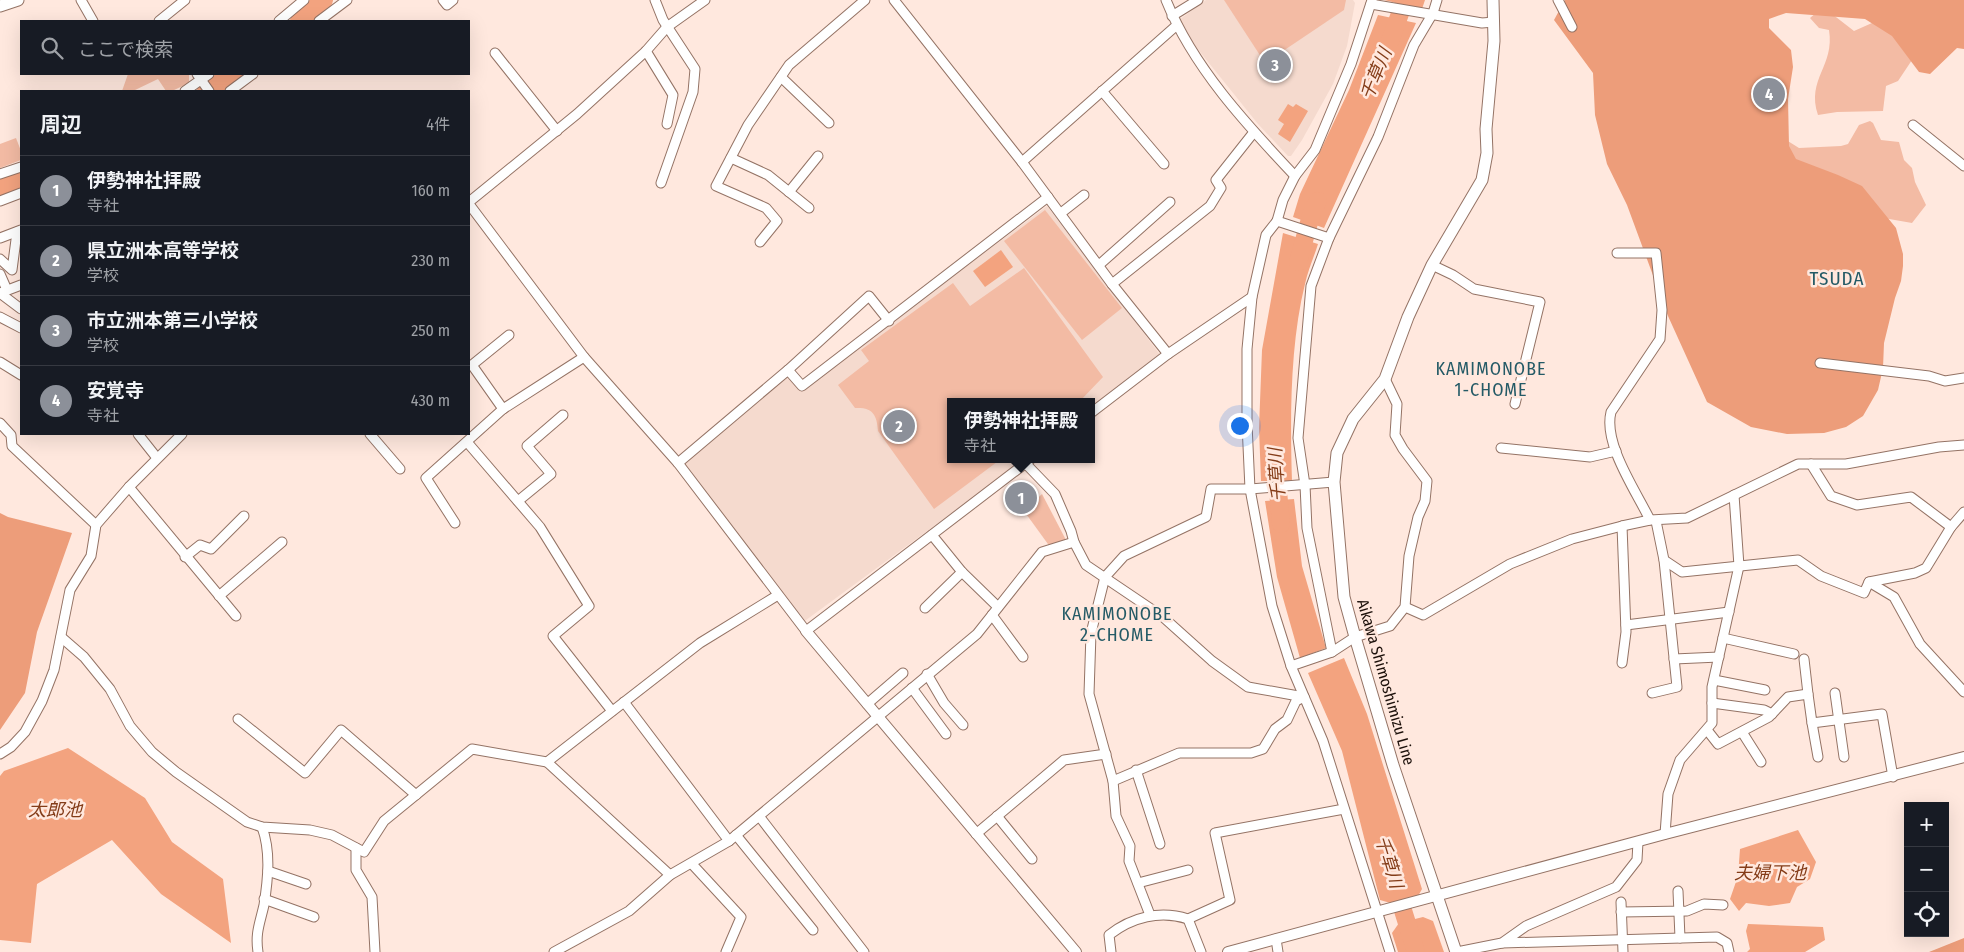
<!DOCTYPE html>
<html lang="ja">
<head>
<meta charset="utf-8">
<style>
	body { margin:0; font-family:"Fira Sans Condensed","Noto Sans JP",sans-serif; background:#242831; color:#f1f3f6 }
	.controls { position:absolute; right:15px; bottom:15px; display:grid; overflow:hidden; border-radius:0px; box-shadow:0 5px 20px #0002 }
	.controls button { width:45px; height:45px; display:grid; place-items:center; padding:0; border:0; border-bottom:1px solid #363941; background:#171b24; color:#f1f3f6; font:25px sans-serif }
	.you { position:absolute; left:1239px; top:425px; width:18px; height:18px; margin:-12px; border:4px solid #fff; border-radius:50%; background:#1a73e8; box-shadow:0 0 0 8px #1a73e833 }
	.badge { display:grid; place-items:center; width:32px; height:32px; border-radius:50%; background:#8c9099; color:#fff; font-size:16px; font-weight:700 }
	.pin { position:absolute; translate:-50% -50%; border:2px solid #fff; box-shadow:0 1px 5px #0006 }
	.popup { position:absolute; left:947px; top:398px; width:148px; height:65px; box-sizing:border-box; display:grid; place-content:center; border-radius:0px; background:#171b24; filter:drop-shadow(0 1px 4px #0005); font-size:16px; white-space:nowrap; color:#9ea1a6 }
	.popup b { font-size:19px; color:#f1f3f6 }
	.popup::after { content:''; position:absolute; left:50%; top:100%; margin-left:-10px; border:10px solid transparent; border-top-color:#171b24 }
	.list { margin:0; padding:0; list-style:none }
	h2 { display:flex; justify-content:space-between; align-items:center; height:65px; margin:0; padding:0 20px; font-size:21px }
	h2 small { font-size:16px; font-weight:400; color:#9ea1a6 }
	.list li { display:grid; grid-template-columns:32px 1fr auto; gap:15px; align-items:center; box-sizing:border-box; height:70px; padding:0 20px; border-top:1px solid #363941 }
	.list b { display:block; font-size:19px; white-space:nowrap }
	.list p { margin:0; font-size:16px; white-space:nowrap; color:#9ea1a6 }
	.list em { font-size:16px; font-style:normal; color:#9ea1a6 }
	.icon { flex:none; width:28px; height:28px; fill:none; stroke:currentColor; stroke-width:2; stroke-linecap:round; stroke-linejoin:round }
	.map { position:relative; flex:none; width:1964px; height:952px; overflow:hidden }
	.search { position:absolute; background:#171b24; box-shadow:0 5px 20px #0002; left:20px; top:20px; width:450px; height:55px; display:flex; align-items:center; gap:12px; box-sizing:border-box; padding:0 18px; border-radius:0px; color:#9ea1a6; font-size:19px }
	.panel { position:absolute; background:#171b24; box-shadow:0 5px 20px #0002; left:20px; top:90px; width:450px; height:345px; border-radius:0px }
	.map>svg:first-child { display:block }
	.built { fill:#f5dace }
	.green { fill:#f3bba4 }
	.forest { fill:#ed9d7a }
	.water { fill:#f3a37f }
	.lines { fill:none; stroke-linecap:round; stroke-linejoin:round }
	.river { stroke:#f3a37f; stroke-width:18 }
	.minor-casing { stroke:#947365; stroke-width:11 }
	.tertiary-casing { stroke:#947365; stroke-width:12 }
	.secondary-casing { stroke:#947365; stroke-width:13 }
	.minor { stroke:#fff; stroke-width:9 }
	.tertiary { stroke:#fff; stroke-width:10 }
	.secondary { stroke:#fff; stroke-width:11 }
	.labels { text-anchor:middle; dominant-baseline:central; stroke-width:5; stroke-linejoin:round; paint-order:stroke }
	.street-label { font-size:16px; fill:#1c100a; stroke:#ffe8de }
	.water-label { font-size:18px; font-style:italic; fill:#843c18; stroke:#ffe8de }
	.neighbourhood-label { font-size:18px; letter-spacing:1px; fill:#245a66; stroke:#ffe8de }
	.quarter-label { font-size:19px; letter-spacing:1px; fill:#245a66; stroke:#ffe8de }
</style>
</head>
<body>
<div class="map">
<svg width="1964" height="952" viewBox="0 0 1964 952">
	<rect width="100%" height="100%" fill="#ffe8de"/>
	<g class="built">
		<path d="M1206 0H1353L1355 3 1347 46 1333 84 1302 140 1291 156H1288L1258 124 1188 37 1179 20Z"/>
		<path d="M1047 206 1161 356 1091 411V402H951V459H1025L802 623 684 462 789 375 801 390Z"/>
	</g>
	<g class="green">
		<path d="M1224 0H1346L1344 10 1265 63Z"/>
		<path d="M1823 7 1854 31 1881 19 1918 51 1898 81 1886 86 1883 111 1837 112 1818 115C1806 79 1835 66 1829 30L1819 28 1810 18Z"/>
		<path d="M128 74H189V83L172 91H166L158 79 133 91H122Z"/>
		<path d="M1870 121 1873 123 1881 140 1899 142 1904 160 1912 168 1915 182 1926 205 1912 223 1821 207 1783 138 1799 148 1841 146 1848 144 1859 125Z"/>
		<path d="M16 138 21 151V160L0 168V144Z"/>
		<path d="M1045 210 1122 308 1082 340 1004 241Z"/>
		<path d="M1024 268 1103 377 1079 402H951V459H1001L934 509 878 431C877 415 873 407 855 408L838 385 869 361 861 350 953 283 970 306Z"/>
		<path d="M1042 494 1066 540 1053 551 1024 511Z"/>
	</g>
	<g class="forest">
		<path d="M1565 0H1964V49L1957 48 1930 74 1919 72 1892 36 1865 19 1786 13 1769 19V28L1791 50 1793 67 1788 99 1789 146 1796 159 1838 175 1862 186 1896 228 1903 254V266L1901 281 1895 298 1884 343 1883 368 1878 390 1863 416 1846 427 1824 433 1787 434 1751 427 1707 402 1668 316 1627 205 1607 164 1595 115 1593 73 1554 20Z"/>
		<path d="M0 513 8 517 72 533 37 632 25 693 0 730Z"/>
		<path d="M1964 938V952H1929Z"/>
	</g>
	<g class="water">
		<path d="M1384 0H1425L1422 9Z"/>
		<path d="M1378 15 1416 23 1324 228 1293 217 1300 194 1349 90Z"/>
		<path d="M1288 104 1293 107 1296 104 1308 111 1290 142 1278 134 1284 124 1278 120Z"/>
		<path d="M1283 233 1318 244C1314 257 1308 270 1305 284 1290 344 1290 419 1292 481H1261L1259 428 1262 350Z"/>
		<path d="M1001 250 1013 267 985 287 973 271Z"/>
		<path d="M1294 499 1302 566 1326 648 1300 658 1277 577 1265 501Z"/>
		<path d="M1344 658 1367 714 1422 889 1417 898 1394 904 1380 900 1342 751 1308 673Z"/>
		<path d="M68 748 145 798 172 842 223 879 231 943 161 894 112 840 37 884 31 943 0 940V776L4 771Z"/>
		<path d="M1798 830 1816 862 1810 879 1797 887 1790 903 1769 906 1746 903 1739 911 1730 899 1738 876 1740 849Z"/>
		<path d="M1423 917 1433 921 1444 952H1398L1392 933 1399 923Z"/>
		<path d="M1748 924 1823 927 1825 940 1805 952H1747L1750 949 1746 931Z"/>
	</g>
	<g class="lines">
		<g class="river">
			<path d="M299 21 324 0"/>
			<path d="M1390 41 1405 0"/>
			<path d="M206 91 234 74"/>
			<path d="M0 188 21 179"/>
			<path d="M1298 262 1312 212 1318 201"/>
			<path d="M1275 457 1281 524"/>
			<path d="M1396 888 1416 952"/>
		</g>
		<defs>
			<g id="minor">
				<path d="M81 0 93 21"/>
				<path d="M443 0 447 5 453 0"/>
				<path d="M655 0 663 20 695 69 693 92 661 183"/>
				<path d="M894 0 1022 162 1112 284 1168 354"/>
				<path d="M1166 0C1193 67 1246 124 1295 176"/>
				<path d="M1372 0 1351 64 1315 150 1295 176 1283 200 1277 221 1266 235 1252 297 1247 349V424L1250 489 1272 606 1291 666 1323 741 1390 952"/>
				<path d="M1558 0 1572 27"/>
				<path d="M1371 4 1482 23 1494 22"/>
				<path d="M1172 16 1198 0"/>
				<path d="M159 21 185 0"/>
				<path d="M279 21 304 0"/>
				<path d="M319 21 347 0"/>
				<path d="M646 51 673 95 667 124"/>
				<path d="M495 53 557 131"/>
				<path d="M197 74 209 91"/>
				<path d="M781 77 829 123"/>
				<path d="M185 91 209 74"/>
				<path d="M230 91 253 74"/>
				<path d="M1102 91 1164 164"/>
				<path d="M1913 125 1964 166"/>
				<path d="M731 158 768 175 809 208"/>
				<path d="M1022 162 1177 25"/>
				<path d="M0 174 21 167"/>
				<path d="M789 192 818 156"/>
				<path d="M0 201 21 193"/>
				<path d="M469 202 577 114 646 51 667 27 705 0"/>
				<path d="M469 204 584 357 678 463 806 631 1031 459"/>
				<path d="M1061 213 1084 195"/>
				<path d="M1277 221 1329 238"/>
				<path d="M0 238 21 230"/>
				<path d="M760 242 777 221 766 208 716 186 748 125 789 65 865 0"/>
				<path d="M1617 253H1656L1662 310 1660 339 1611 412C1603 444 1636 491 1650 520"/>
				<path d="M0 259 12 270 17 232"/>
				<path d="M1099 265 1170 202"/>
				<path d="M1432 265 1453 275 1474 289 1540 302 1515 404"/>
				<path d="M0 274 7 290"/>
				<path d="M1112 284 1210 206 1221 188 1216 180 1254 132"/>
				<path d="M0 293 21 309"/>
				<path d="M0 293 21 285"/>
				<path d="M0 317 21 328"/>
				<path d="M0 362 21 375"/>
				<path d="M1820 363 1929 376 1945 381 1964 378"/>
				<path d="M788 370 869 296 889 321"/>
				<path d="M503 409 472 365 509 335"/>
				<path d="M1091 413 1168 354 1252 297"/>
				<path d="M0 423 11 435 12 446 96 525"/>
				<path d="M138 434 157 458"/>
				<path d="M370 434 400 469"/>
				<path d="M467 442 540 527 589 606 553 636 612 711"/>
				<path d="M1501 448 1590 457 1616 451"/>
				<path d="M678 463 788 370 802 386 1048 197"/>
				<path d="M1026 464 1055 494 1071 531 1074 542 1086 565 1163 617 1212 661 1248 687 1304 697"/>
				<path d="M1811 464 1831 496 1857 505 1911 497 1951 527"/>
				<path d="M129 487 236 616"/>
				<path d="M518 501 551 474 527 446 563 415"/>
				<path d="M1656 521 1664 560 1682 572 1798 560 1821 576 1864 593 1869 582 1915 573 1926 568 1951 527 1964 512"/>
				<path d="M455 523 426 478 503 409 584 357"/>
				<path d="M932 535 962 572 998 607"/>
				<path d="M185 557 200 545 211 549 244 516"/>
				<path d="M1869 582 1894 597 1920 644 1964 692"/>
				<path d="M219 596 282 542"/>
				<path d="M1405 607 1423 615 1510 564 1572 539 1622 526 1650 520 1687 518 1798 464H1846L1939 447 1964 445"/>
				<path d="M925 608 962 572"/>
				<path d="M992 615 1023 657"/>
				<path d="M1626 625 1729 612"/>
				<path d="M61 637 84 657 110 689 130 726 152 752 176 772 247 822 262 827 310 830 332 835 364 852 384 821 472 749 547 762 700 643 778 595"/>
				<path d="M1723 638 1794 654"/>
				<path d="M1332 652 1307 528 1305 485 1298 438 1311 286 1329 238 1378 137 1414 45 1433 13 1437 0"/>
				<path d="M1674 659 1719 657"/>
				<path d="M1804 659 1808 694"/>
				<path d="M1622 663 1626 632 1622 526"/>
				<path d="M1291 666 1332 652 1355 637 1390 626 1405 607 1409 556 1418 517 1425 501 1427 481 1403 449 1395 435 1397 404 1385 379"/>
				<path d="M927 674 944 703 963 725"/>
				<path d="M1714 680 1765 690"/>
				<path d="M912 688 946 734"/>
				<path d="M1652 693 1677 687 1664 560"/>
				<path d="M1835 693 1844 757"/>
				<path d="M624 702 729 841"/>
				<path d="M1712 703 1764 710 1772 714"/>
				<path d="M867 704 903 673"/>
				<path d="M238 719 305 773 341 730 416 795"/>
				<path d="M1812 723 1818 757"/>
				<path d="M1707 730 1718 744 1769 717 1788 697 1808 694 1812 723 1882 714 1893 777"/>
				<path d="M1742 732 1761 762"/>
				<path d="M0 754 11 747 25 732 42 701 54 670 70 590 91 556 96 525 129 487 182 434"/>
				<path d="M547 762 670 875"/>
				<path d="M1136 770 1160 844"/>
				<path d="M1113 781 1179 753H1251L1263 749 1275 729 1287 720 1296 701 1304 697"/>
				<path d="M759 816 864 952"/>
				<path d="M997 816 1032 859"/>
				<path d="M976 834 1064 760 1106 754"/>
				<path d="M1665 834 1668 794 1680 760 1712 723V687L1739 566 1734 495"/>
				<path d="M736 835 813 930"/>
				<path d="M356 848V870L372 897 375 952"/>
				<path d="M692 864 741 917 726 952"/>
				<path d="M268 871 306 884"/>
				<path d="M1138 883 1188 870"/>
				<path d="M1678 891 1680 938"/>
				<path d="M264 899 314 917"/>
				<path d="M1621 902 1623 952"/>
				<path d="M1621 912 1687 911 1704 904 1723 905"/>
				<path d="M1150 915 1129 861 1130 846 1116 816 1113 781 1089 694 1091 633 1105 577 1124 556 1206 517 1211 489H1250L1334 482"/>
				<path d="M1276 939 1278 952"/>
				<path d="M1502 943 1717 937 1727 943 1729 952"/>
				<path d="M258 952C255 933 260 923 264 905 268 879 271 852 262 827"/>
				<path d="M554 952 629 911 670 875 729 841 977 634 1042 552 1074 542"/>
				<path d="M1111 952 1109 935C1132 917 1160 910 1188 919"/>
				<path d="M1201 952 1188 919 1230 900 1215 833 1344 809"/>
				<path d="M1457 952 1502 943 1526 926 1616 887 1637 860 1638 842"/>
			</g>
			<g id="tertiary">
				<path d="M806 631 1076 952"/>
				<path d="M1228 952 1665 834 1964 757"/>
			</g>
			<g id="secondary">
				<path d="M0 6 18 0"/>
				<path d="M1456 952 1393 765 1355 637 1344 597 1334 482 1337 453 1353 419 1385 379 1408 317 1432 265 1482 180 1487 153 1486 129 1494 41 1493 0"/>
			</g>
		</defs>
		<use href="#minor" class="minor-casing"/>
		<use href="#tertiary" class="tertiary-casing"/>
		<use href="#secondary" class="secondary-casing"/>
		<use href="#minor" class="minor"/>
		<use href="#tertiary" class="tertiary"/>
		<use href="#secondary" class="secondary"/>
	</g>
	<g class="labels">
		<g class="street-label">
			<text transform="translate(1386 682) rotate(74)">Aikawa Shimoshimizu Line</text>
		</g>
		<g class="water-label">
			<text transform="translate(1376 74) rotate(-68)">千草川</text>
			<text transform="translate(1277 475) rotate(-94)">千草川</text>
			<text x="55" y="810">太郎池</text>
			<text transform="translate(1389 862) rotate(73)">千草川</text>
			<text x="1770" y="873">夫婦下池</text>
		</g>
		<g class="neighbourhood-label">
			<text x="1491" y="369">KAMIMONOBE<tspan x="1491" dy="21">1-CHOME</tspan></text>
			<text x="1117" y="614">KAMIMONOBE<tspan x="1117" dy="21">2-CHOME</tspan></text>
		</g>
		<g class="quarter-label">
			<text x="1837" y="278">TSUDA</text>
		</g>
	</g>
</svg>
<div class="controls">
<button>+</button>
<button>−</button>
<button><svg class="icon" aria-label="locate" viewBox="0 0 24 24"><circle cx="12" cy="12" r="6"/><path d="M12 2v4M12 18v4M2 12h4M18 12h4"/></svg></button>
</div>
<div class="you"></div>
<div class="pin badge" style="left:1021px;top:498px">1</div>
<div class="popup"><b>伊勢神社拝殿</b>寺社</div>
<div class="pin badge" style="left:899px;top:426px">2</div>
<div class="pin badge" style="left:1275px;top:65px">3</div>
<div class="pin badge" style="left:1769px;top:94px">4</div>
<div class="search"><svg class="icon" aria-label="search" viewBox="0 0 24 24"><circle cx="10" cy="10" r="6"/><path d="M15 15l6 6"/></svg>ここで検索</div>
<section class="panel">
<h2>周辺<small>4件</small></h2>
<ul class="list">
<li><span class="badge">1</span><div><b>伊勢神社拝殿</b><p>寺社</p></div><em>160 m</em></li>
<li><span class="badge">2</span><div><b>県立洲本高等学校</b><p>学校</p></div><em>230 m</em></li>
<li><span class="badge">3</span><div><b>市立洲本第三小学校</b><p>学校</p></div><em>250 m</em></li>
<li><span class="badge">4</span><div><b>安覚寺</b><p>寺社</p></div><em>430 m</em></li>
</ul>
</section>
</div>
</body>
</html>
